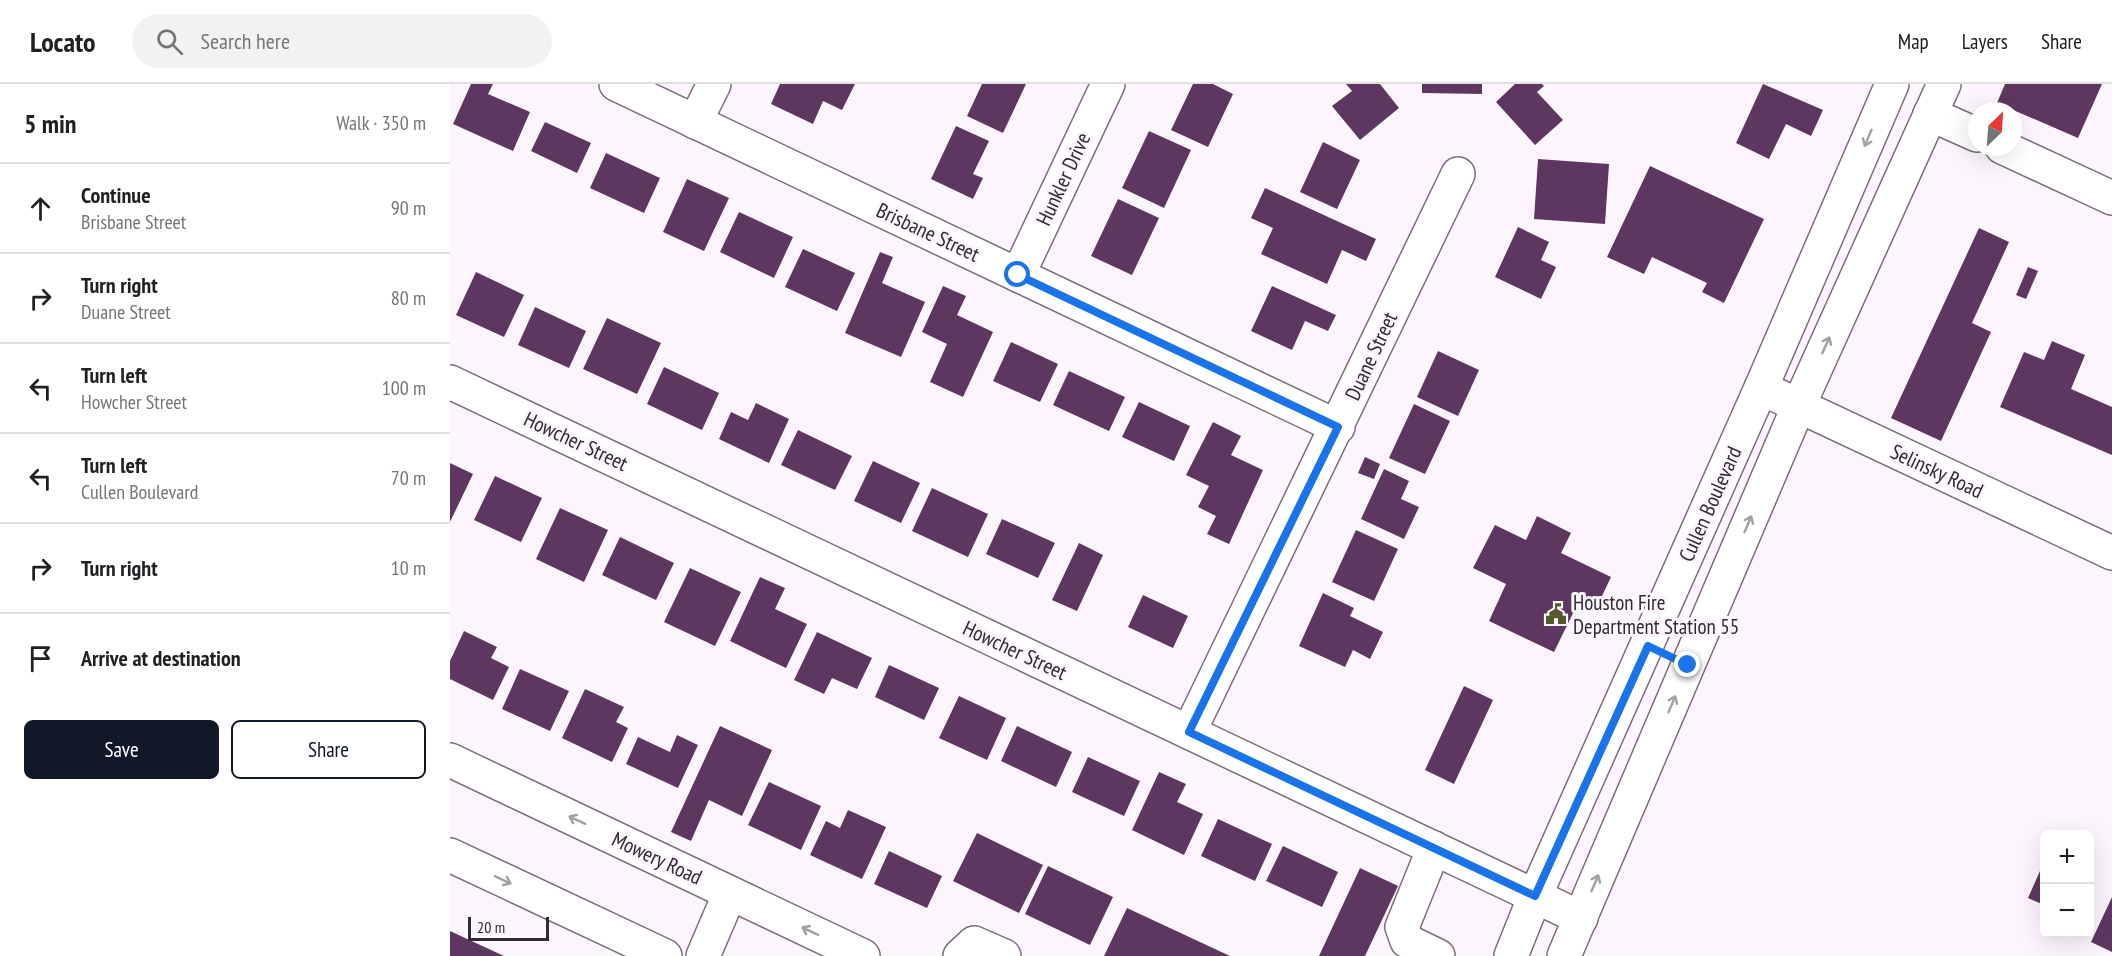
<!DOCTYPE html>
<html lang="en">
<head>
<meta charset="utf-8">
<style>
	body { margin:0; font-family:"PT Sans Narrow",sans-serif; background:#f2f2f2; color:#202124 }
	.controls { position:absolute; right:18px; bottom:18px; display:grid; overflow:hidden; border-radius:9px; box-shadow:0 6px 24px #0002 }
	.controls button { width:54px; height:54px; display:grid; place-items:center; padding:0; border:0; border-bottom:2px solid #e0e0e0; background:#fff; color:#202124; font:30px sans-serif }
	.compass { position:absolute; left:1518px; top:18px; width:54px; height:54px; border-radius:50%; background:#fff; box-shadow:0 6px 24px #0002; rotate:25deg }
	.scale { position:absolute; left:18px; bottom:15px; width:81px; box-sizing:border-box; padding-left:6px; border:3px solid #322a32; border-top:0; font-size:16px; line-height:21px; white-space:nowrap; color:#322a32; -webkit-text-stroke:4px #fdf5fd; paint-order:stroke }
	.stop { position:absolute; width:18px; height:18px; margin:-14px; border:4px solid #1a73e8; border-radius:50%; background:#fff }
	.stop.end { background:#1a73e8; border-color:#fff; box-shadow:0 2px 6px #0008 }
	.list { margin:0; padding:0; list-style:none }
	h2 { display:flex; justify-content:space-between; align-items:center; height:78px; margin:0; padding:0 24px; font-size:26px }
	h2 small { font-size:20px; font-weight:400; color:#757577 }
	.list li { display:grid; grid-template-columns:39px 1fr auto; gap:18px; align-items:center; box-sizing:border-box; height:90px; padding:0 24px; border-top:2px solid #e0e0e0 }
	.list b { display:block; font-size:22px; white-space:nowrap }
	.list p { margin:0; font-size:20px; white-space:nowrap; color:#757577 }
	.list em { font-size:20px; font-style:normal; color:#757577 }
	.actions { display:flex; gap:12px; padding:18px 24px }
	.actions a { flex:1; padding:14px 0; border:2px solid #111827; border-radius:9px; text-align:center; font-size:21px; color:#111827 }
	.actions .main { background:#111827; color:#fff }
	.icon { flex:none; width:33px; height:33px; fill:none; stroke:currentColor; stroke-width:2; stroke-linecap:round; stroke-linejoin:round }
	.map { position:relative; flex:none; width:1662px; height:872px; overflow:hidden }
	header { display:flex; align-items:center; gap:36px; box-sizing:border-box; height:84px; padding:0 30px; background:#fff; border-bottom:2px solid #e0e0e0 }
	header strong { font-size:28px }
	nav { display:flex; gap:33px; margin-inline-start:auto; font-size:21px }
	.search { width:420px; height:54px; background:#f2f2f2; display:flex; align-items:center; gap:15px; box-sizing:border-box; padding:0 21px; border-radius:33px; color:#757577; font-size:22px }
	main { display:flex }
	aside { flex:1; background:#fff }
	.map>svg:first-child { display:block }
	.building { fill:#5e3761 }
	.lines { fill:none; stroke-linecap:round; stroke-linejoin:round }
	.minor-casing { stroke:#7e6c7e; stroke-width:36 }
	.major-casing { stroke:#7e6c7e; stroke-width:36 }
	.minor { stroke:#fff; stroke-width:33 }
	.major { stroke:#fff; stroke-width:33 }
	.oneway { stroke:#a39fa3 }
	.route { stroke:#1a73e8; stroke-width:8 }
	.labels { text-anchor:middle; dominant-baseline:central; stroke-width:6; stroke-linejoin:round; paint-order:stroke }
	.street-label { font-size:21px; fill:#322a32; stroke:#fdf5fd }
	.poi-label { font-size:21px; fill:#322a32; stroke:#fdf5fd; text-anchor:start }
</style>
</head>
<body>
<header>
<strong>Locato</strong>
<div class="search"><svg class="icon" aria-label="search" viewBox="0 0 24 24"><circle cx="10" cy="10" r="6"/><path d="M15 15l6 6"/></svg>Search here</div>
<nav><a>Map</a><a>Layers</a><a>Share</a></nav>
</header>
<main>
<aside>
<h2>5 min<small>Walk · 350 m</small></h2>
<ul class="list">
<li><svg class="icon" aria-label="ahead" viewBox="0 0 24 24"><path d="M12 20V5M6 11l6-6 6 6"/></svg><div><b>Continue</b><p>Brisbane Street</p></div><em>90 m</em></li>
<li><svg class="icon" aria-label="right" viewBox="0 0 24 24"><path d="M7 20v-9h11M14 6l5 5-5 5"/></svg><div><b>Turn right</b><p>Duane Street</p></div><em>80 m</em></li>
<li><svg class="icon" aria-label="left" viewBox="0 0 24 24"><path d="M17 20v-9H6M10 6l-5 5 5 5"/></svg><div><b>Turn left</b><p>Howcher Street</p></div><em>100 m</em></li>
<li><svg class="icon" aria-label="left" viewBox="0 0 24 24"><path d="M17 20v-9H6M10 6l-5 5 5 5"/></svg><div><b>Turn left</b><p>Cullen Boulevard</p></div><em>70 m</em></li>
<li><svg class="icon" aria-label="right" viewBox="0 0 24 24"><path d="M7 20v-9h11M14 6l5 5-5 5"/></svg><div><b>Turn right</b></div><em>10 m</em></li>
<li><svg class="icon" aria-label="arrive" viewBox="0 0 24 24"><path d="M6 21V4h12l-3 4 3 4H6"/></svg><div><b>Arrive at destination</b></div></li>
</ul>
<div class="actions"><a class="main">Save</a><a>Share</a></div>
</aside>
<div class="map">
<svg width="1662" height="872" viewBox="0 0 1662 872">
	<rect width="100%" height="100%" fill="#fdf5fd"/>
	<g class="building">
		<path d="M21 0H43L38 10 80 28 63 67 3 40Z"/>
		<path d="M330 0H405L392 26 373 17 363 40 321 20Z"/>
		<path d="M532 0H576L553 49 517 32Z"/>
		<path d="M743 0H763L783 10 758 63 721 46Z"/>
		<path d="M896 0H930L949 24 910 56 882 22 902 7Z"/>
		<path d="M972 0H1032V10L972 9Z"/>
		<path d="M1065 0H1092L1094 2 1087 8 1113 36 1085 61 1046 18Z"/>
		<path d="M1313 0 1373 26 1361 52 1336 40 1319 75 1286 59Z"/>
		<path d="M1555 0H1652L1628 54 1547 19Z"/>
		<path d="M95 38 141 59 127 89 81 67Z"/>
		<path d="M506 42 539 57 523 90 533 94 523 115 481 95Z"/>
		<path d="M699 47 741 66 714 124 672 104Z"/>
		<path d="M873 58 910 76 887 125 850 108Z"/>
		<path d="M156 69 210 94 194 129 140 104Z"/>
		<path d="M1088 75 1159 80 1155 140 1084 135Z"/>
		<path d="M1200 82 1314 135 1274 219 1252 208 1257 199 1202 173 1194 190 1157 173Z"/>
		<path d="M237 95 279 114 254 167 213 148Z"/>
		<path d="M815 104 926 155 916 177 892 166 877 200 811 170 823 144 801 134Z"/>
		<path d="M668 115 709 134 682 191 641 172Z"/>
		<path d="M289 128 343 153 324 194 270 168Z"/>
		<path d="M1068 143 1099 158 1091 176 1106 183 1091 215 1045 193Z"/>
		<path d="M1529 144 1559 158 1522 239 1541 248 1491 357 1441 334Z"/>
		<path d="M353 165 405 189 387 227 335 203Z"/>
		<path d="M430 168 443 173 432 199 475 218 451 273 395 249Z"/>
		<path d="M1578 183 1588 187 1576 215 1566 211Z"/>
		<path d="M26 188 74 211 54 253 6 231Z"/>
		<path d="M493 202 516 212 507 231 543 248 513 313 480 298 497 260 472 248Z"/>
		<path d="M822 202 886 231 878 247 855 237 842 266 801 247Z"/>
		<path d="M85 223 136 247 119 284 68 261Z"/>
		<path d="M157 234 211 259 187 310 133 285Z"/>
		<path d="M1602 257 1635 271 1621 305 1662 323V371L1550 323 1574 268 1594 276Z"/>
		<path d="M561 258 608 280 590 318 543 297Z"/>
		<path d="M988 267 1029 286 1008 332 967 313Z"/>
		<path d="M214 283 269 309 252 346 197 320Z"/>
		<path d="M619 287 675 313 659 347 603 321Z"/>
		<path d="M689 318 740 342 724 377 672 353Z"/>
		<path d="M306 319 339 335 319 379 269 355 281 328 298 336Z"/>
		<path d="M964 320 1000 337 975 390 939 374Z"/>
		<path d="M763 338 791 352 781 371 813 386 779 460 757 450 766 432 748 423 759 402 736 391Z"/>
		<path d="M348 346 402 372 385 406 331 381Z"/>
		<path d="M915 373 930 380 924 395 908 389Z"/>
		<path d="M423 377 470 399 451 439 404 417Z"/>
		<path d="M0 379 23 390 0 438Z"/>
		<path d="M934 385 959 397 951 415 969 423 954 455 911 435Z"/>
		<path d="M45 392 92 414 71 458 24 436Z"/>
		<path d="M482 404 538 430 518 473 462 447Z"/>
		<path d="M110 424 158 446 134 498 86 475Z"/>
		<path d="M1087 432 1121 449 1111 469 1161 493 1145 527 1128 519 1104 568 1039 537 1056 500 1023 484 1045 441 1076 456Z"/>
		<path d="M552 435 605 459 588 494 536 470Z"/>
		<path d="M906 446 948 465 924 517 882 498Z"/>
		<path d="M170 453 224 479 206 516 152 491Z"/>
		<path d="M629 459 653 471 627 527 602 516Z"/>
		<path d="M240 484 291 508 265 562 214 538Z"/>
		<path d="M310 493 335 504 325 525 357 540 336 584 280 557Z"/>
		<path d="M873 509 904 524 900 532 933 548 920 575 903 566 895 583 849 562Z"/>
		<path d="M693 511 738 532 723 564 678 543Z"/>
		<path d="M14 547 47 563 41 574 59 583 43 616 0 595V577Z"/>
		<path d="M367 548 422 574 407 605 382 594 374 610 344 596Z"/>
		<path d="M439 581 489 604 474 636 425 613Z"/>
		<path d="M70 585 119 607 100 647 52 625Z"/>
		<path d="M1014 602 1043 616 1004 700 975 686Z"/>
		<path d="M135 605 174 623 166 638 178 644 162 678 112 654Z"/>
		<path d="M509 612 556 634 537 676 489 654Z"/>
		<path d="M270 642 322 666 292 732 259 716 241 757 221 748Z"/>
		<path d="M567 642 622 668 606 703 551 677Z"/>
		<path d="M227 651 248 661 228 704 176 680 188 653 220 668Z"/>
		<path d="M638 673 690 697 674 732 622 708Z"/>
		<path d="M709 688 736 700 727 718 753 730 734 771 682 746Z"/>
		<path d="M319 698 371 722 351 766 298 741Z"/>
		<path d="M398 726 436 743 412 795 360 771 376 737 390 744Z"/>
		<path d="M768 735 822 760 805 797 751 772Z"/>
		<path d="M527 749 593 781 569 829 503 797Z"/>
		<path d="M833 762 888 788 872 823 816 797Z"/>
		<path d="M439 767 492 792 477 824 424 800Z"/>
		<path d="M1594 778V821L1578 814Z"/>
		<path d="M598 782 663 813 640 861 575 830Z"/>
		<path d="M910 784 948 802 915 872H869Z"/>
		<path d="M1662 813V868L1641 858Z"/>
		<path d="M677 824 780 872H654Z"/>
		<path d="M0 847 54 872H0Z"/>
	</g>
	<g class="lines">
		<defs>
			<g id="minor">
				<path d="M166 0 888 343"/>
				<path d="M1480 30 1527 51"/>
				<path d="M245 38 264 0"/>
				<path d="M1552 63 1662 114"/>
				<path d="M568 191 658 0"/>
				<path d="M0 298 1131 834"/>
				<path d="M1311 304 1662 469"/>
				<path d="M739 648 1008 90"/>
				<path d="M0 676 413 872"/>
				<path d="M984 764 952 843 957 857 988 872"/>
				<path d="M0 771 215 872"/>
				<path d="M253 872 280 809"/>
				<path d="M510 872 524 859 554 872"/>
			</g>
			<g id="major">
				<path d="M1061 872 1085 812 1311 304 1442 0"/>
				<path d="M1114 872 1349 321 1494 0"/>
			</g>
		</defs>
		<use href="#minor" class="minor-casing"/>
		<use href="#major" class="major-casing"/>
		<use href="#minor" class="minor"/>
		<use href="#major" class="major"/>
	</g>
	<defs><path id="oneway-shaft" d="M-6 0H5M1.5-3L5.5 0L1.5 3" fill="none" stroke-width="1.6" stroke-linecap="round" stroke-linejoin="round" transform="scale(1.5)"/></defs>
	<g class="oneway">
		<use href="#oneway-shaft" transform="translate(1418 54) rotate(113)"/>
		<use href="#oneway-shaft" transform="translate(1376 261) rotate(-66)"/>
		<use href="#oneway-shaft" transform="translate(1298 440) rotate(-67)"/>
		<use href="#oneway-shaft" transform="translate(1222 620) rotate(-67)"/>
		<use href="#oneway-shaft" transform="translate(127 736) rotate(-155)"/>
		<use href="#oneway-shaft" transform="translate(53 796) rotate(25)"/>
		<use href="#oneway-shaft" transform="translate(1145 799) rotate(-67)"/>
		<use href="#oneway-shaft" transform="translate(360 847) rotate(-155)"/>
	</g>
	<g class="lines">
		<path class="route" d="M568 191 888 343 739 648 1085 812 1198 562 1238 581"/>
	</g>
	<defs>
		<symbol id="civic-bare" viewBox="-9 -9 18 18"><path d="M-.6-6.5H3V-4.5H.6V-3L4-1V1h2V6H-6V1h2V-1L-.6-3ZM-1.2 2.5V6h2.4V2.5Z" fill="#545a29" stroke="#fdf5fd" stroke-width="2.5" paint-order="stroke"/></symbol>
	</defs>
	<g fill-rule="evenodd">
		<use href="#civic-bare" x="1091" y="515" width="30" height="30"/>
	</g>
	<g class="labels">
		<g class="street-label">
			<text transform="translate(613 95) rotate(-65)">Hunkler Drive</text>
			<text transform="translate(478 148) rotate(25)">Brisbane Street</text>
			<text transform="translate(921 272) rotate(-65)">Duane Street</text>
			<text transform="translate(126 357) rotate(25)">Howcher Street</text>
			<text transform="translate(1487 387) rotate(25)">Selinsky Road</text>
			<text transform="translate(1260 420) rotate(-66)">Cullen Boulevard</text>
			<text transform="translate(565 566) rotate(25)">Howcher Street</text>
			<text transform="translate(207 774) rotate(25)">Mowery Road</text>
		</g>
		<g class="poi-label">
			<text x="1123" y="518">Houston Fire<tspan x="1123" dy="24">Department Station 55</tspan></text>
		</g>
	</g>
</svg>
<div class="controls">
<button>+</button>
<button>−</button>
</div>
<svg class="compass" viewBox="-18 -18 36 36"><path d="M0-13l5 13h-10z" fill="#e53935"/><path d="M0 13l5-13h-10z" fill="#757577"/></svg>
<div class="scale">20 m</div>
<div class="stop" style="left:568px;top:191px"></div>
<div class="stop end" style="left:1238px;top:581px"></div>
</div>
</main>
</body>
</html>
